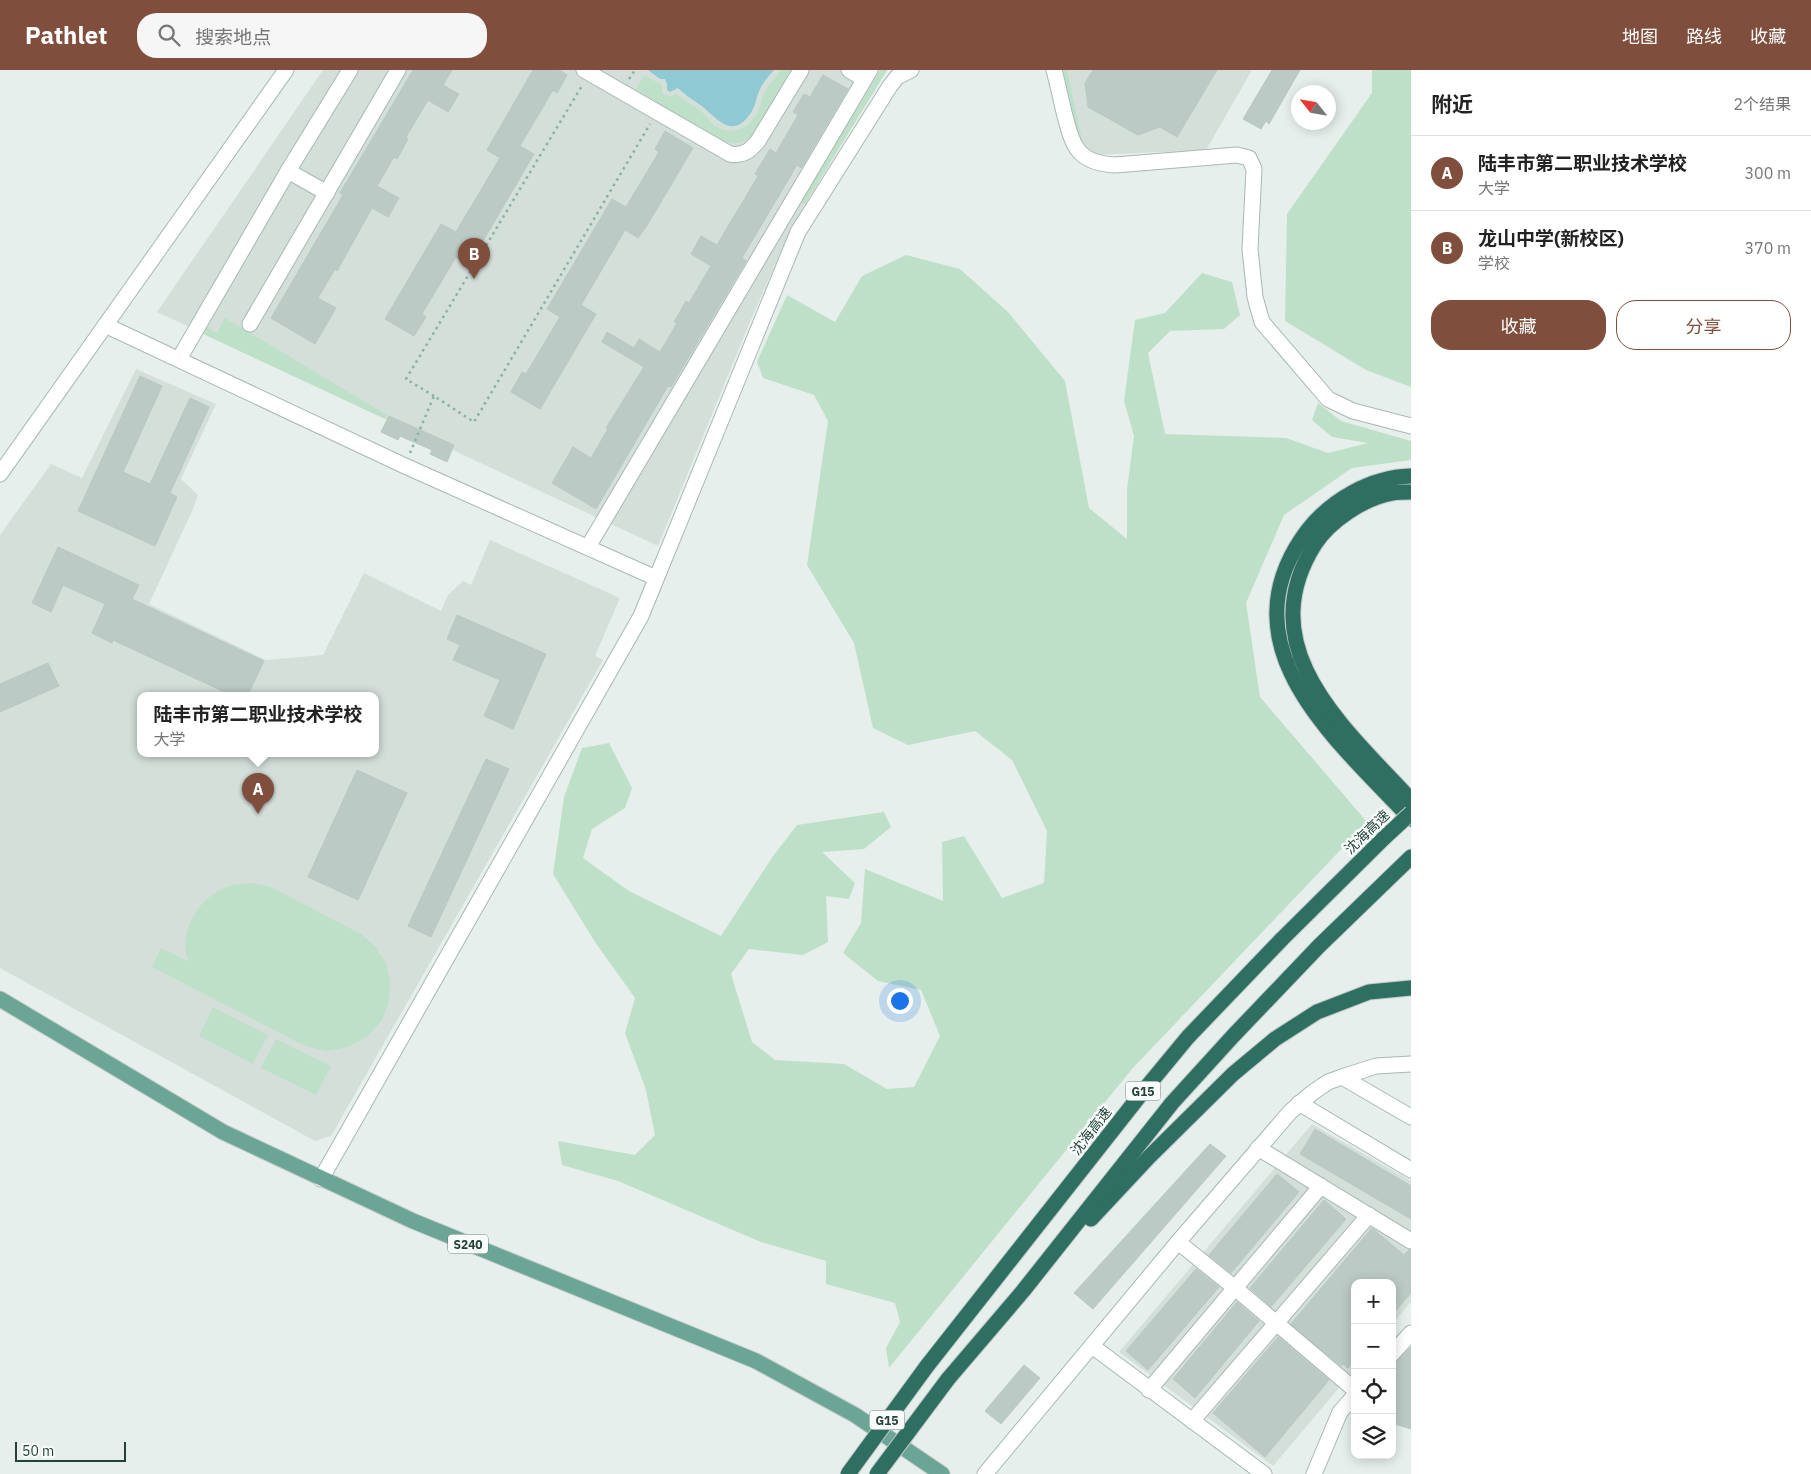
<!DOCTYPE html>
<html lang="zh">
<head>
<meta charset="utf-8">
<style>
	body { margin:0; font-family:"IBM Plex Sans","Noto Sans SC",sans-serif; background:#f6f6f6; color:#222 }
	.controls { position:absolute; right:15px; bottom:15px; display:grid; overflow:hidden; border-radius:10px; box-shadow:0 2px 12px #0003 }
	.controls button { width:45px; height:45px; display:grid; place-items:center; padding:0; border:0; border-bottom:1px solid #e0e0e0; background:#fff; color:#222; font:25px sans-serif }
	.compass { position:absolute; left:1291px; top:15px; width:45px; height:45px; border-radius:50%; background:#fff; box-shadow:0 2px 12px #0003; rotate:301deg }
	.scale { position:absolute; left:15px; bottom:12px; width:111px; box-sizing:border-box; padding-left:5px; border:2px solid #24423a; border-top:0; font-size:14px; line-height:18px; white-space:nowrap; color:#24423a; -webkit-text-stroke:4px #f7fbf9; paint-order:stroke }
	.you { position:absolute; left:899px; top:930px; width:18px; height:18px; margin:-12px; border:4px solid #fff; border-radius:50%; background:#1a73e8; box-shadow:0 0 0 8px #1a73e833 }
	.badge { display:grid; place-items:center; width:32px; height:32px; border-radius:50%; background:#804e3d; color:#fff; font-size:16px; font-weight:700 }
	.pin { position:absolute; translate:-50% -41px; filter:drop-shadow(0 1px 2px #0008) }
	.pin::after { content:''; position:absolute; top:26px; width:18px; height:15px; background:inherit; clip-path:polygon(0 0,100% 0,50% 100%) }
	.popup { position:absolute; left:137px; top:622px; width:242px; height:65px; box-sizing:border-box; display:grid; place-content:center; border-radius:10px; background:#fff; filter:drop-shadow(0 1px 4px #0005); font-size:16px; white-space:nowrap; color:#767676 }
	.popup b { font-size:19px; color:#222 }
	.popup::after { content:''; position:absolute; left:50%; top:100%; margin-left:-10px; border:10px solid transparent; border-top-color:#fff }
	.list { margin:0; padding:0; list-style:none }
	h2 { display:flex; justify-content:space-between; align-items:center; height:65px; margin:0; padding:0 20px; font-size:21px }
	h2 small { font-size:16px; font-weight:400; color:#767676 }
	.list li { display:grid; grid-template-columns:32px 1fr auto; gap:15px; align-items:center; box-sizing:border-box; height:75px; padding:0 20px; border-top:1px solid #e0e0e0 }
	.list b { display:block; font-size:19px; white-space:nowrap }
	.list p { margin:0; font-size:16px; white-space:nowrap; color:#767676 }
	.list em { font-size:16px; font-style:normal; color:#767676 }
	.actions { display:flex; gap:10px; padding:15px 20px }
	.actions a { flex:1; padding:11px 0; border:1px solid #804e3d; border-radius:20px; text-align:center; font-size:18px; color:#804e3d }
	.actions .main { background:#804e3d; color:#fff }
	.icon { flex:none; width:28px; height:28px; fill:none; stroke:currentColor; stroke-width:2; stroke-linecap:round; stroke-linejoin:round }
	.map { position:relative; flex:none; width:1411px; height:1404px; overflow:hidden }
	header { display:flex; align-items:center; gap:30px; box-sizing:border-box; height:70px; padding:0 25px; background:#804e3d; color:#fff }
	header strong { font-size:24px }
	nav { display:flex; gap:28px; margin-inline-start:auto; font-size:18px }
	.search { width:350px; height:45px; background:#f6f6f6; display:flex; align-items:center; gap:12px; box-sizing:border-box; padding:0 18px; border-radius:20px; color:#767676; font-size:19px }
	main { display:flex }
	aside { flex:1; background:#fff }
	.map>svg:first-child { display:block }
	.built { fill:#d4dfda; fill-rule:evenodd }
	.green { fill:#bfe0c8 }
	.water { fill:#8ec9d4 }
	.building { fill:#bbcac4; stroke:#b8c9c2 }
	.lines { fill:none; stroke-linecap:round; stroke-linejoin:round }
	.minor-casing { stroke:#a8b8b2; stroke-width:17 }
	.major-casing { stroke:#c2cac8; stroke-width:17 }
	.highway-casing { stroke:#c2cac8; stroke-width:17 }
	.path { stroke:#86b3a5; stroke-width:2.5; stroke-dasharray:2.5 4; stroke-linecap:butt }
	.minor { stroke:#fff; stroke-width:15 }
	.major { stroke:#6aa596; stroke-width:15 }
	.highway { stroke:#2f6f62; stroke-width:15 }
	.highway-bridge-casing { stroke:#c2cac8; stroke-width:17; stroke-linecap:butt }
	.highway-bridge { stroke:#2f6f62; stroke-width:15 }
	.labels { text-anchor:middle; dominant-baseline:central; stroke-width:5; stroke-linejoin:round; paint-order:stroke }
	.shield { fill:#f7fbf9; stroke:#637a73; stroke-width:1 }
	.shield-label { font-size:12px; font-weight:bold; fill:#24423a }
	.street-label { font-size:14px; fill:#24423a; stroke:#f7fbf9 }
</style>
</head>
<body>
<header>
<strong>Pathlet</strong>
<div class="search"><svg class="icon" aria-label="search" viewBox="0 0 24 24"><circle cx="10" cy="10" r="6"/><path d="M15 15l6 6"/></svg>搜索地点</div>
<nav><a>地图</a><a>路线</a><a>收藏</a></nav>
</header>
<main>
<div class="map">
<svg width="1411" height="1404" viewBox="0 0 1411 1404">
	<rect width="100%" height="100%" fill="#e6efeb"/>
	<g class="built">
		<path d="M323 0H887L805 134 783 177 752 247 658 476 157 242Z"/>
		<path d="M1063 0H1252L1206 80 1093 85 1084 80Z"/>
		<path d="M136 299 216 334 181 409 198 425 193 439 149 534 266 590 323 585 364 503 441 541 448 525 463 511 471 515 490 470 620 528 595 586 603 590 331 1066 315 1071 0 898V465L51 394 82 408ZM140 625H376V683H140Z"/>
		<path d="M1312 1054 1411 1111V1232L1392 1254V1213H1355V1299L1273 1396 1119 1282Z"/>
	</g>
	<g class="green">
		<path d="M781 0H793L755 63C744 75 734 75 719 70L636 19 644 5 662 15V23L670 27 676 24C684 30 693 35 701 41 705 45 708 49 712 53 726 66 744 62 755 47 761 38 761 27 767 18 771 11 777 7 781 0Z"/>
		<path d="M881 0H887L805 134 800 131Z"/>
		<path d="M1063 0H1067L1084 80 1079 71Z"/>
		<path d="M1372 0H1411V317L1366 300 1285 251 1287 144 1372 23Z"/>
		<path d="M906 185 960 199 1008 242 1065 311 1089 438 1127 469V419L1134 366 1124 331 1135 250 1165 243 1202 203 1232 212 1240 245 1224 259 1170 261 1148 283 1165 364 1286 368 1328 383 1368 373 1332 367 1312 350 1318 333 1341 351 1411 371V390L1352 398 1284 445 1246 533 1260 627 1367 752 1132 999 889 1298 886 1278 900 1252 895 1233 826 1214V1191L761 1172 618 1111 562 1095 558 1071 635 1085 655 1065 646 1020 625 963 635 928 595 872 553 804 564 727 582 678 609 673 632 718 625 738 592 759 583 788 629 821 721 866 773 786 797 755 884 742 891 757 864 779 822 782 855 813 849 829 826 826 828 872 803 885 749 879 731 904 752 972 775 990 844 994 887 1019 914 1017 940 966 921 920 878 911 843 883 861 853 865 799 943 831 942 772 964 766 1002 828 1044 813 1047 761 1012 690 975 661 908 675 873 658 854 573 807 495 828 351 814 325 763 308 757 292 787 225 835 252 862 206Z"/>
		<path d="M225 248 387 345 385 349 201 263 205 256 217 263Z"/>
		<path d="M252 813 271 817 361 864 375 876 386 893 390 912 389 932 382 950 367 967 348 977 326 981 305 976 152 897 161 878 188 891C187 886 185 881 185 876 185 849 206 822 232 815 238 814 245 814 252 813Z"/>
		<path d="M213 937 268 965 253 994 199 966Z"/>
		<path d="M276 969 331 996 316 1025 261 998Z"/>
	</g>
	<path class="water" d="M648 0H774C769 6 764 11 760 19 756 27 756 36 750 44 733 69 718 50 703 37 694 30 686 26 678 18L670 22 667 20V14L665 9H660Z"/>
	<g class="building">
		<path d="M413 0H452L443 15 459 24 448 42 428 30 406 67 408 69 397 89 394 87 377 116 399 128 388 147 372 138 337 201 335 199 318 228 336 238 315 274 271 248 343 125 340 123Z"/>
		<path d="M533 0H559L567 5 557 23 553 20 520 76 534 84 469 195 456 187 422 244 426 247 414 266 385 249 441 154 456 162 500 88 487 80Z"/>
		<path d="M1093 0H1217L1177 67 1160 57 1138 65 1088 37 1085 13Z"/>
		<path d="M1272 0H1300L1269 54 1266 51 1261 59 1243 49Z"/>
		<path d="M823 5 848 19 801 98 797 95 742 188 746 191 671 317 668 316 596 439 552 413 573 377 591 388 608 359 606 358 644 297 602 272 607 262 634 278 639 269 660 282 677 253 674 252 686 231 689 233 711 196 691 184 701 166 717 175 758 106 755 104 770 79 776 83 798 45 793 42 804 24 810 27Z"/>
		<path d="M665 61 693 78 646 157 638 168 625 160 581 235 596 244 540 339 511 322 522 302 526 304 560 247 547 239 612 129 626 137 659 82 655 79Z"/>
		<path d="M140 306 162 316 123 402 150 414 190 328 209 337 170 423 177 427 155 476 78 441Z"/>
		<path d="M389 346 454 375 447 392 430 384 432 380 400 366 398 370 381 362Z"/>
		<path d="M58 477 139 515 132 529 264 591 248 625H231L113 570 112 573 92 563 105 534 63 515 51 542 32 533Z"/>
		<path d="M457 545 546 584 513 659 484 646 500 610 453 590 460 575 447 569Z"/>
		<path d="M48 593 59 616 0 642V614Z"/>
		<path d="M486 689 509 699 431 867 408 856Z"/>
		<path d="M357 700 407 723 358 830 308 807Z"/>
		<path d="M1315 1059 1411 1116V1149L1300 1084Z"/>
		<path d="M1210 1074 1226 1086 1093 1239 1074 1223Z"/>
		<path d="M1277 1104 1299 1122 1231 1203 1209 1185Z"/>
		<path d="M1324 1130 1346 1149 1271 1237 1250 1218Z"/>
		<path d="M1372 1158 1404 1185 1409 1180H1411V1223L1392 1245V1213H1355V1290L1348 1298 1343 1294 1341 1296 1291 1254Z"/>
		<path d="M1196 1199 1219 1217 1148 1300 1126 1281Z"/>
		<path d="M1237 1232 1259 1251 1195 1328 1173 1309Z"/>
		<path d="M1278 1267 1329 1310 1265 1387 1213 1343Z"/>
		<path d="M1411 1277V1359L1392 1353V1295Z"/>
		<path d="M1024 1295 1040 1308 1001 1354 985 1341Z"/>
	</g>
	<g class="lines">
		<defs>
			<g id="minor">
				<path d="M584 0 730 84C743 86 750 81 758 71L801 0"/>
				<path d="M849 0 864 9"/>
				<path d="M1054 0C1058 15 1061 30 1065 46 1073 77 1078 93 1115 95L1237 85 1249 88 1254 99 1250 179 1255 227 1262 252 1328 329 1353 341 1411 356"/>
				<path d="M288 101 327 123"/>
				<path d="M250 254 398 0"/>
				<path d="M105 255 405 396 656 508"/>
				<path d="M179 289 288 101 350 0"/>
				<path d="M0 404 286 0"/>
				<path d="M588 477 870 0"/>
				<path d="M1342 1007 1411 1047"/>
				<path d="M1299 1033 1411 1100"/>
				<path d="M1258 1078 1411 1171"/>
				<path d="M321 1109 641 546 798 162 890 16 897 7 911 0"/>
				<path d="M1178 1172 1235 1218 1355 1320"/>
				<path d="M1092 1276 1264 1404"/>
				<path d="M1392 1284 1411 1263"/>
				<path d="M1149 1320 1321 1116"/>
				<path d="M1192 1351 1369 1145"/>
				<path d="M985 1404 1178 1172 1290 1042 1312 1023 1328 1012 1342 1007 1376 996 1411 994"/>
				<path d="M1314 1404 1340 1342 1355 1325"/>
			</g>
			<path id="major" d="M0 929 223 1062 413 1151 756 1291 855 1345 942 1404"/>
			<g id="highway">
				<path d="M1411 406C1371 407 1331 430 1307 461 1221 576 1338 671 1411 749"/>
				<path d="M1411 422C1405 422 1398 422 1392 423 1364 428 1330 451 1315 474 1249 579 1345 658 1411 730"/>
				<path d="M1091 1149 1149 1087 1233 1004 1275 969 1317 942 1369 922 1411 918"/>
				<path d="M927 1296 1145 1019 1188 967 1282 869 1384 768"/>
				<path d="M948 1309 1023 1221 1172 1033 1233 966 1319 876 1411 787"/>
			</g>
		</defs>
		<use href="#minor" class="minor-casing"/>
		<use href="#major" class="major-casing"/>
		<use href="#highway" class="highway-casing"/>
		<g class="path">
			<path d="M629 9 635 0"/>
			<path d="M434 326 406 309 583 14"/>
			<path d="M410 383 434 326 474 352 650 54"/>
		</g>
		<use href="#minor" class="minor"/>
		<use href="#major" class="major"/>
		<use href="#highway" class="highway"/>
		<defs>
			<g id="highway-bridge">
				<path d="M1384 768 1411 743"/>
				<path d="M848 1404 927 1296"/>
				<path d="M877 1404 948 1309"/>
			</g>
		</defs>
		<use href="#highway-bridge" class="highway-bridge-casing"/>
		<use href="#highway-bridge" class="highway-bridge"/>
	</g>
	<g class="labels">
		<g class="shield">
			<rect x="1125.5" y="1011.5" width="35" height="19" rx="4"/>
			<rect x="448" y="1164.5" width="40" height="19" rx="4"/>
			<rect x="869.5" y="1340.5" width="35" height="19" rx="4"/>
		</g>
		<g class="shield-label">
			<text x="1143" y="1021">G15</text>
			<text x="468" y="1174">S240</text>
			<text x="887" y="1350">G15</text>
		</g>
		<g class="street-label">
			<text transform="translate(1367 762) rotate(-44)">沈海高速</text>
			<text transform="translate(1091 1061) rotate(-52)">沈海高速</text>
		</g>
	</g>
</svg>
<div class="controls">
<button>+</button>
<button>−</button>
<button><svg class="icon" aria-label="locate" viewBox="0 0 24 24"><circle cx="12" cy="12" r="6"/><path d="M12 2v4M12 18v4M2 12h4M18 12h4"/></svg></button>
<button><svg class="icon" aria-label="layers" viewBox="0 0 24 24"><path d="M12 4l9 5-9 5-9-5zM3 14l9 5 9-5"/></svg></button>
</div>
<svg class="compass" viewBox="-18 -18 36 36"><path d="M0-13l5 13h-10z" fill="#e53935"/><path d="M0 13l5-13h-10z" fill="#767676"/></svg>
<div class="scale">50 m</div>
<div class="you"></div>
<div class="pin badge" style="left:258px;top:744px">A</div>
<div class="popup"><b>陆丰市第二职业技术学校</b>大学</div>
<div class="pin badge" style="left:474px;top:209px">B</div>
</div>
<aside>
<h2>附近<small>2个结果</small></h2>
<ul class="list">
<li><span class="badge">A</span><div><b>陆丰市第二职业技术学校</b><p>大学</p></div><em>300 m</em></li>
<li><span class="badge">B</span><div><b>龙山中学(新校区)</b><p>学校</p></div><em>370 m</em></li>
</ul>
<div class="actions"><a class="main">收藏</a><a>分享</a></div>
</aside>
</main>
</body>
</html>
